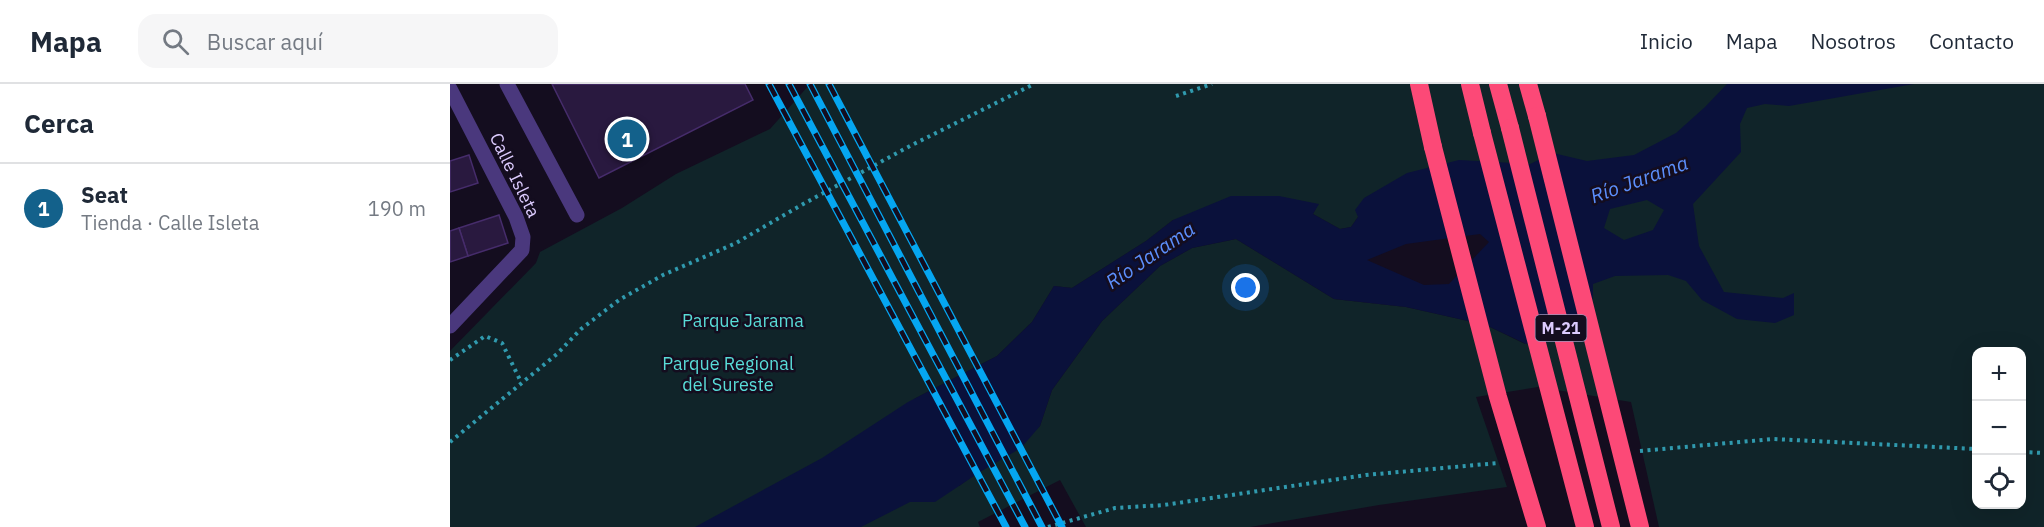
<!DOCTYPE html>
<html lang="es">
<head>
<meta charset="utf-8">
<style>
	body { margin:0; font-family:"IBM Plex Sans",sans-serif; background:#f6f6f7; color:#1f2937 }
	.controls { position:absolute; right:18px; bottom:18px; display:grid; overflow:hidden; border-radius:12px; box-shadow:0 6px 24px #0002 }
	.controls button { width:54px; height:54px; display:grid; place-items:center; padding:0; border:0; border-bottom:2px solid #e0e1e3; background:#fff; color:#1f2937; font:30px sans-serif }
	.you { position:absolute; left:796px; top:204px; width:21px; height:21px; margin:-15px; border:4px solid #fff; border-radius:50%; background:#1a73e8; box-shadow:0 0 0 9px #1a73e833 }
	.badge { display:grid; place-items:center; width:39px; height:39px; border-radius:50%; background:#13618b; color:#fff; font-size:20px; font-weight:700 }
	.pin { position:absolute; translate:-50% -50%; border:3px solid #fff; box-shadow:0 2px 6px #0006 }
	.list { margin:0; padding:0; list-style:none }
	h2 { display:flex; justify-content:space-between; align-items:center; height:78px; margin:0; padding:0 24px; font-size:26px }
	h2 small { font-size:20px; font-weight:400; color:#747a83 }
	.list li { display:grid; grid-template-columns:39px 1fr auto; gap:18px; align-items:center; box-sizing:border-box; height:90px; padding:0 24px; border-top:2px solid #e0e1e3 }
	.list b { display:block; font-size:22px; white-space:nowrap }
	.list p { margin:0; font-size:20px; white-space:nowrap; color:#747a83 }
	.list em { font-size:20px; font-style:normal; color:#747a83 }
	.icon { flex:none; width:33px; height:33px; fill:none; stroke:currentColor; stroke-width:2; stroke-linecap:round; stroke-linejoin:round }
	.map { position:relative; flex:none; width:1594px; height:443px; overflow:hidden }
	header { display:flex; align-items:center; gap:36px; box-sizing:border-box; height:84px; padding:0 30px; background:#fff; border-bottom:2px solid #e0e1e3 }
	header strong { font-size:28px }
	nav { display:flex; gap:33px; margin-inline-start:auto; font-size:21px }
	.search { width:420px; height:54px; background:#f6f6f7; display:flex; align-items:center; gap:15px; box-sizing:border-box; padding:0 21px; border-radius:18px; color:#747a83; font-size:22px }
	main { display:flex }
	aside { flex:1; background:#fff }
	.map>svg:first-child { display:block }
	.green { fill:#102429; fill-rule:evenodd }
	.water { fill:#0a113b; fill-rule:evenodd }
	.building { fill:#29193f; stroke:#462c6b; stroke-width:1.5 }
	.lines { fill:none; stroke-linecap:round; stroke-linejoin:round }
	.path { stroke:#309aae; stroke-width:4; stroke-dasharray:3 4.5; stroke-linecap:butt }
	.minor { stroke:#4a387d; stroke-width:15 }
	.highway { stroke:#fc4977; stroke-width:18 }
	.rail-casing { stroke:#05a6f1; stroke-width:7 }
	.rail { stroke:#140d1f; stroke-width:4.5; stroke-dasharray:14; stroke-linecap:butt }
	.highway-bridge { stroke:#fc4977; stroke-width:18 }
	.labels { text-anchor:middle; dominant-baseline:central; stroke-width:5; stroke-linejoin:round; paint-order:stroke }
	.shield { fill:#140d1f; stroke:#a092bb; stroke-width:1.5 }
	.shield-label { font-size:16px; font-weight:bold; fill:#dccbfe }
	.street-label { font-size:18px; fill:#dccbfe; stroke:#140d1f }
	.park-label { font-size:18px; fill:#59dcd8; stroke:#140d1f }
	.water-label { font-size:20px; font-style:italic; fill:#5c8ffc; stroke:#140d1f }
</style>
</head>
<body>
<header>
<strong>Mapa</strong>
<div class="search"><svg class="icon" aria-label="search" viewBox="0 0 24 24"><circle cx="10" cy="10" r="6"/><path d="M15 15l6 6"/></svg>Buscar aquí</div>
<nav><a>Inicio</a><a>Mapa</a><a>Nosotros</a><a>Contacto</a></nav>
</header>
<main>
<aside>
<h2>Cerca<small></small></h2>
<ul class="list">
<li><span class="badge">1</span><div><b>Seat</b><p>Tienda · Calle Isleta</p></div><em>190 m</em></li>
</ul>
</aside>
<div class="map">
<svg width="1594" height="443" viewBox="0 0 1594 443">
	<rect width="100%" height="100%" fill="#140d1f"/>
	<path class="green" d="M360 0H1594V443H1209L1181 318 1088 303 1026 313 1057 403 929 421 800 443H636L610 396 528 438 530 443H0V267L86 179 90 168 172 124 226 90 320 45ZM935 103 1051 154 1075 260 1036 241 956 223 884 215 786 155 742 164 710 182 652 237 602 306 590 342 509 402 464 315 547 272 582 238 604 202 622 204 696 157 723 136 868 120 863 130 890 145 901 143 908 133 915 114ZM1526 268H1572V420H1526Z"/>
	<path class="water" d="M1277 0H1464L1339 22 1315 20 1297 24 1290 40 1291 68 1243 120 1249 162 1274 208 1333 214 1344 209V231L1325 239 1287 235 1252 216 1236 197 1218 191 1165 192 1143 200V213L1134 239 1114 252 1076 260 1036 241 956 223 884 215 786 155 742 164 710 182 652 237 602 306 590 342 571 364 530 388 485 418H460L411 443H245L372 374 458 318 547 272 582 238 604 202 622 204 696 157 723 136 781 112H829L869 120 863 130 890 145 901 143 908 133 905 126 914 114 957 89 1009 76 1080 80 1103 69 1137 77 1184 71 1226 49 1255 23ZM1197 116 1214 126 1203 146 1174 156 1154 144 1160 125ZM1030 150 1039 158 999 200 974 201 917 176 956 160Z"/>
	<g class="building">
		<path d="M102 0H295L303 16 149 94Z"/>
		<path d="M19 71 28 99 0 108V77Z"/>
		<path d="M49 131 58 159 18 172 9 144Z"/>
		<path d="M9 144 18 172 0 178V147Z"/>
	</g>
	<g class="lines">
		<g class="path">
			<path d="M726 12 762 0"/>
			<path d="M0 276 35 252 52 259 71 298"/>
			<path d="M0 358 107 270 131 245 169 216 213 191 286 159 355 119 460 62 584 0"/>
			<path d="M1190 367 1323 355 1526 365"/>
			<path d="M1572 368 1594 369"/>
			<path d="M598 443 665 424 714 421 916 391 1048 379"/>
		</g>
		<g class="minor">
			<path d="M57 0 127 131"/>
			<path d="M0 5 66 133 73 153 72 166 0 242"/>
		</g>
		<g class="highway">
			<path d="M969 0 983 63"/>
			<path d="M1020 0 1032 49"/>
			<path d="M1048 0 1060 44"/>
			<path d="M1078 0 1087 32"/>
		</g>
		<defs>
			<g id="rail">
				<path d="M319 0 556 443"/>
				<path d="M339 0 575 443"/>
				<path d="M360 0 592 443"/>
				<path d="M379 0 612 443"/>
			</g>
		</defs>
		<use href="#rail" class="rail-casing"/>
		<use href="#rail" class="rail"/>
		<g class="highway-bridge">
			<path d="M1087 32 1190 443"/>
			<path d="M1060 44 1161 443"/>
			<path d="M1032 49 1135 443"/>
			<path d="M983 63 1048 313 1087 443"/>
		</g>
	</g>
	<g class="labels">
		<rect class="shield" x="1085.5" y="231" width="51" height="26" rx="4.5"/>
		<g class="shield-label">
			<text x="1111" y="244">M-21</text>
		</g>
		<g class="street-label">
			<text transform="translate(65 91) rotate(64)">Calle Isleta</text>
		</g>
		<g class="park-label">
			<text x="293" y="236">Parque Jarama</text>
			<text x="278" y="279">Parque Regional<tspan x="278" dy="21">del Sureste</tspan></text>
		</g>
		<g class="water-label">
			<text transform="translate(1189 95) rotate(-20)">Río Jarama</text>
			<text transform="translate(700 171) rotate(-34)">Río Jarama</text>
		</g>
	</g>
</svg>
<div class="controls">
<button>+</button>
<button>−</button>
<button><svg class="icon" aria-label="locate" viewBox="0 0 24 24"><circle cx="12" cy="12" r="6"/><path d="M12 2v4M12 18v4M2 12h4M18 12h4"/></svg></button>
</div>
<div class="you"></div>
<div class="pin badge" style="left:177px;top:55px">1</div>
</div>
</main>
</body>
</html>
